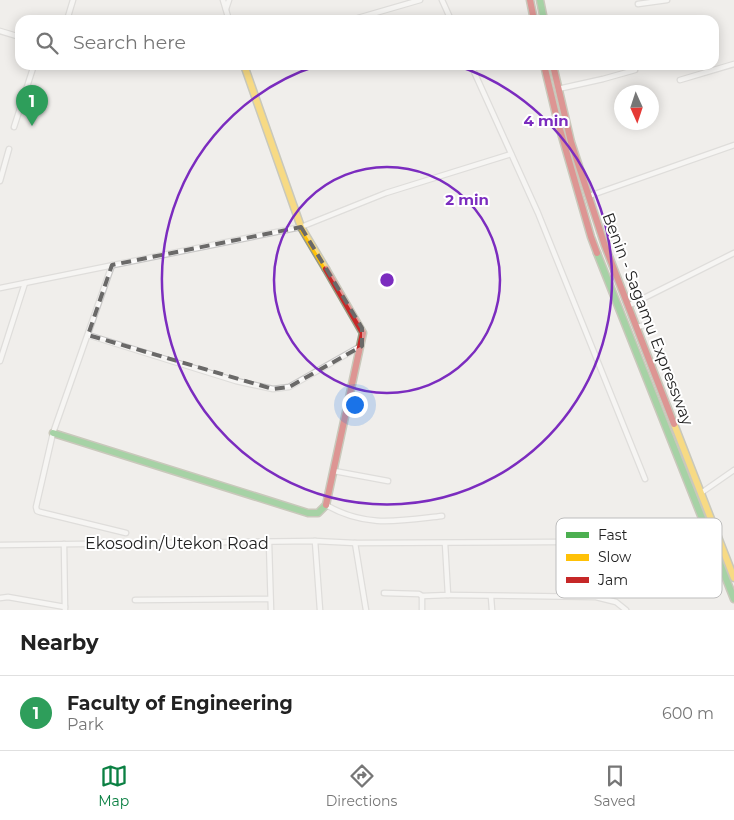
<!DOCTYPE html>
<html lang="en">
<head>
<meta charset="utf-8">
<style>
	body { margin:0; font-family:Montserrat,sans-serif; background:#f6f6f6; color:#222 }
	.compass { position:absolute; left:614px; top:85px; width:45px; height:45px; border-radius:50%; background:#fff; box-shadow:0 2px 12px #0003; rotate:177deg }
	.you { position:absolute; left:354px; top:404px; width:18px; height:18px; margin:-12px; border:4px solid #fff; border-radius:50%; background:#1a73e8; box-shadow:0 0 0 8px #1a73e833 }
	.badge { display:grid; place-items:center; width:32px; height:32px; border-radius:50%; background:#0b8043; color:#fff; font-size:16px; font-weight:700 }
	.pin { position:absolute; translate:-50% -41px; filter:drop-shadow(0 1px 2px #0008) }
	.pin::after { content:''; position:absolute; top:26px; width:18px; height:15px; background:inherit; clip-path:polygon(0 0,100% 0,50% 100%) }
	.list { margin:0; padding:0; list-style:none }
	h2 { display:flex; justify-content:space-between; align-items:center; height:65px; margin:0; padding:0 20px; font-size:21px }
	h2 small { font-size:16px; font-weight:400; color:#767676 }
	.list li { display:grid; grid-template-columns:32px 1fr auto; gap:15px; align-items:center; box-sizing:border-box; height:75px; padding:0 20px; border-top:1px solid #e0e0e0 }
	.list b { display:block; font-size:19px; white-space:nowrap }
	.list p { margin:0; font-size:16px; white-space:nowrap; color:#767676 }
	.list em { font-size:16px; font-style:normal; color:#767676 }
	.icon { flex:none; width:28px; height:28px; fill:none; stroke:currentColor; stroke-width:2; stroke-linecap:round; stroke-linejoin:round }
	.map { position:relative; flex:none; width:734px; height:610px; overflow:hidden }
	.search { position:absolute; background:#fff; box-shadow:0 2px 12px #0003; left:15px; right:15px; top:15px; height:55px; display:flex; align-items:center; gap:12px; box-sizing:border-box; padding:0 18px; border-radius:15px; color:#767676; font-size:19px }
	.sheet { height:140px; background:#fff }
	nav { display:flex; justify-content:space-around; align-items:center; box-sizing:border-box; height:70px; border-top:1px solid #e0e0e0; background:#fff; font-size:14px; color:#767676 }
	nav a { display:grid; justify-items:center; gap:2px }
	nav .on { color:#0b8043 }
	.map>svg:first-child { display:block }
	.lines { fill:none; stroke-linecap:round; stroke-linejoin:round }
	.street-casing { stroke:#c9c8c7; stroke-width:7 }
	.fast-casing { stroke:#999a82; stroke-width:9 }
	.slow-casing { stroke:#999a82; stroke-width:9 }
	.jam-casing { stroke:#999a82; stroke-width:9 }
	.street { stroke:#fdfcfc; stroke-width:4.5 }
	.fast { stroke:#4caf50; stroke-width:6 }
	.slow { stroke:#ffc107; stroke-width:6 }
	.jam { stroke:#c62828; stroke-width:6 }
	.marked { fill:none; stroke:#6a6968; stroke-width:4; stroke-dasharray:10 6; stroke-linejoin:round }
	.ring { fill:none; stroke:#7b2cbf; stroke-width:2.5 }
	.labels { text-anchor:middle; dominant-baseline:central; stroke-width:4; stroke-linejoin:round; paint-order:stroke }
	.street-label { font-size:16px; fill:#222; stroke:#fff }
	.key { fill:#fff; stroke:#bdbdbd; stroke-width:1 }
	.key-label { font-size:14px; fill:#222 }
	.centre { fill:#7b2cbf; stroke:#fff; stroke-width:2.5 }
	.ring-label { font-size:15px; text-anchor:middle; font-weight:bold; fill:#7b2cbf; stroke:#fff; stroke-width:4; stroke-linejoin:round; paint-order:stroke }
</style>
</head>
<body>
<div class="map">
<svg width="734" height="610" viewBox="0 0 734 610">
	<rect width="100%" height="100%" fill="#f0eeeb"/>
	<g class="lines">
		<defs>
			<g id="street">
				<path d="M223 0 229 20"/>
				<path d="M442 0 451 20"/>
				<path d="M638 4 667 0"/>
				<path d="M226 9 229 0"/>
				<path d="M358 18 420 0"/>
				<path d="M67 20 73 0"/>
				<path d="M0 31 20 37"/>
				<path d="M471 65 538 213 645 479"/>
				<path d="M680 80 734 64"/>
				<path d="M558 89 603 79 635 70"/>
				<path d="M14 127 34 65"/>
				<path d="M0 181 9 149"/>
				<path d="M589 196 734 145"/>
				<path d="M112 265 53 433 36 507 37 511 40 512 126 533"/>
				<path d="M0 288 301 227 386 193 511 154"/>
				<path d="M628 306 734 253"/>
				<path d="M637 327 650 324"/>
				<path d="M88 335 236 381 273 389 289 387 361 346"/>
				<path d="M0 361 25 283"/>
				<path d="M334 471 388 481"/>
				<path d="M701 493 734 470"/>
				<path d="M326 505C366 528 398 521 442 516"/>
				<path d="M315 541 320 610"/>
				<path d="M269 543 271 610"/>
				<path d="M355 543 366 610"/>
				<path d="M64 544 65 610"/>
				<path d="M0 545 315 541 355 543 712 541"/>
				<path d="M384 593 419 594 422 596 448 595 445 543"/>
				<path d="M448 595 596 597 616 602 626 610"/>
				<path d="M422 596V610"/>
				<path d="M491 597 492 610"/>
				<path d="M0 598 8 597 65 607"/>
				<path d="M135 600 270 599"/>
			</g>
			<g id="fast">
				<path d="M540 0 544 20"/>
				<path d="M597 253 734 599"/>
				<path d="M53 433 308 513H318L326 505"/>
			</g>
			<g id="slow">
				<path d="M244 65 301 227 326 269"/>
				<path d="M674 424 734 578"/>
			</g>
			<g id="jam">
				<path d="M530 0 534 20"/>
				<path d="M544 65 557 119 591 237 597 253"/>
				<path d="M553 65 571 142 605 246 674 424"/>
				<path d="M326 269 363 333 326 505"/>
			</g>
		</defs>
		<use href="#street" class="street-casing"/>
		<use href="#fast" class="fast-casing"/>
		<use href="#slow" class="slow-casing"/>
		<use href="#jam" class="jam-casing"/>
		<use href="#street" class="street"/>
		<use href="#fast" class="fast"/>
		<use href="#slow" class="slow"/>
		<use href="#jam" class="jam"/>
	</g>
	<path d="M0 0H734V610H0ZM301 227 362 328V346L289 387 273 389 88 335 112 265Z" fill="#f0eeeb" fill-opacity=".55" fill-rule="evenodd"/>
	<path class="marked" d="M301 227 362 328V346L289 387 273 389 88 335 112 265Z"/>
	<g class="ring">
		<circle cx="387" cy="280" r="113"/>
		<path d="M455 65A225 225 0 1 1 319 65"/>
	</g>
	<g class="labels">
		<g class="street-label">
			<text transform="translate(648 319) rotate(69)">Benin - Sagamu Expressway</text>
			<text x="177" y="543">Ekosodin/Utekon Road</text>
		</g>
	</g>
	<rect x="556" y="518" width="166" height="80" rx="8" class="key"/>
	<rect x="566" y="532" width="23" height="6" fill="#4caf50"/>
	<rect x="566" y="554" width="23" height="7" fill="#ffc107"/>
	<rect x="566" y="577" width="23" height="6" fill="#c62828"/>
	<g class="key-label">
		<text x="598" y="540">Fast</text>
		<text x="598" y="562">Slow</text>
		<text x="598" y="585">Jam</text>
	</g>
	<circle cx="387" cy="280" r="8" class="centre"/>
	<g class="ring-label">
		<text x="546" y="126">4 min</text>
		<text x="467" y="205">2 min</text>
	</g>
</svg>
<svg class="compass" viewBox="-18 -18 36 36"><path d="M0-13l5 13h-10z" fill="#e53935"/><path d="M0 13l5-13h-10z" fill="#767676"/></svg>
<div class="you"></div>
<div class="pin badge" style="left:32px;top:126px;background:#2e9e5b">1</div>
<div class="search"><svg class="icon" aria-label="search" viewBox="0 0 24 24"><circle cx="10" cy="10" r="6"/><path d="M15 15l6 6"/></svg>Search here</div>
</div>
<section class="sheet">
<h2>Nearby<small></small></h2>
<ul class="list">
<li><span class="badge" style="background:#2e9e5b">1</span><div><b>Faculty of Engineering</b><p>Park</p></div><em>600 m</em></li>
</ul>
</section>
<nav>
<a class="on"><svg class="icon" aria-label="map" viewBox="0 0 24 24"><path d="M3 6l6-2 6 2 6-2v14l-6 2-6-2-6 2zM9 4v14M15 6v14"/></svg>Map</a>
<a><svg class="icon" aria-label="directions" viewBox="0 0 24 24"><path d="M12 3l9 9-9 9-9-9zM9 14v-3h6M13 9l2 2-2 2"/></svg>Directions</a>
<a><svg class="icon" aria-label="saved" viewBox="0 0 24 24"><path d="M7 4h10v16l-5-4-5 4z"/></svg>Saved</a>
</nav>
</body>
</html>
